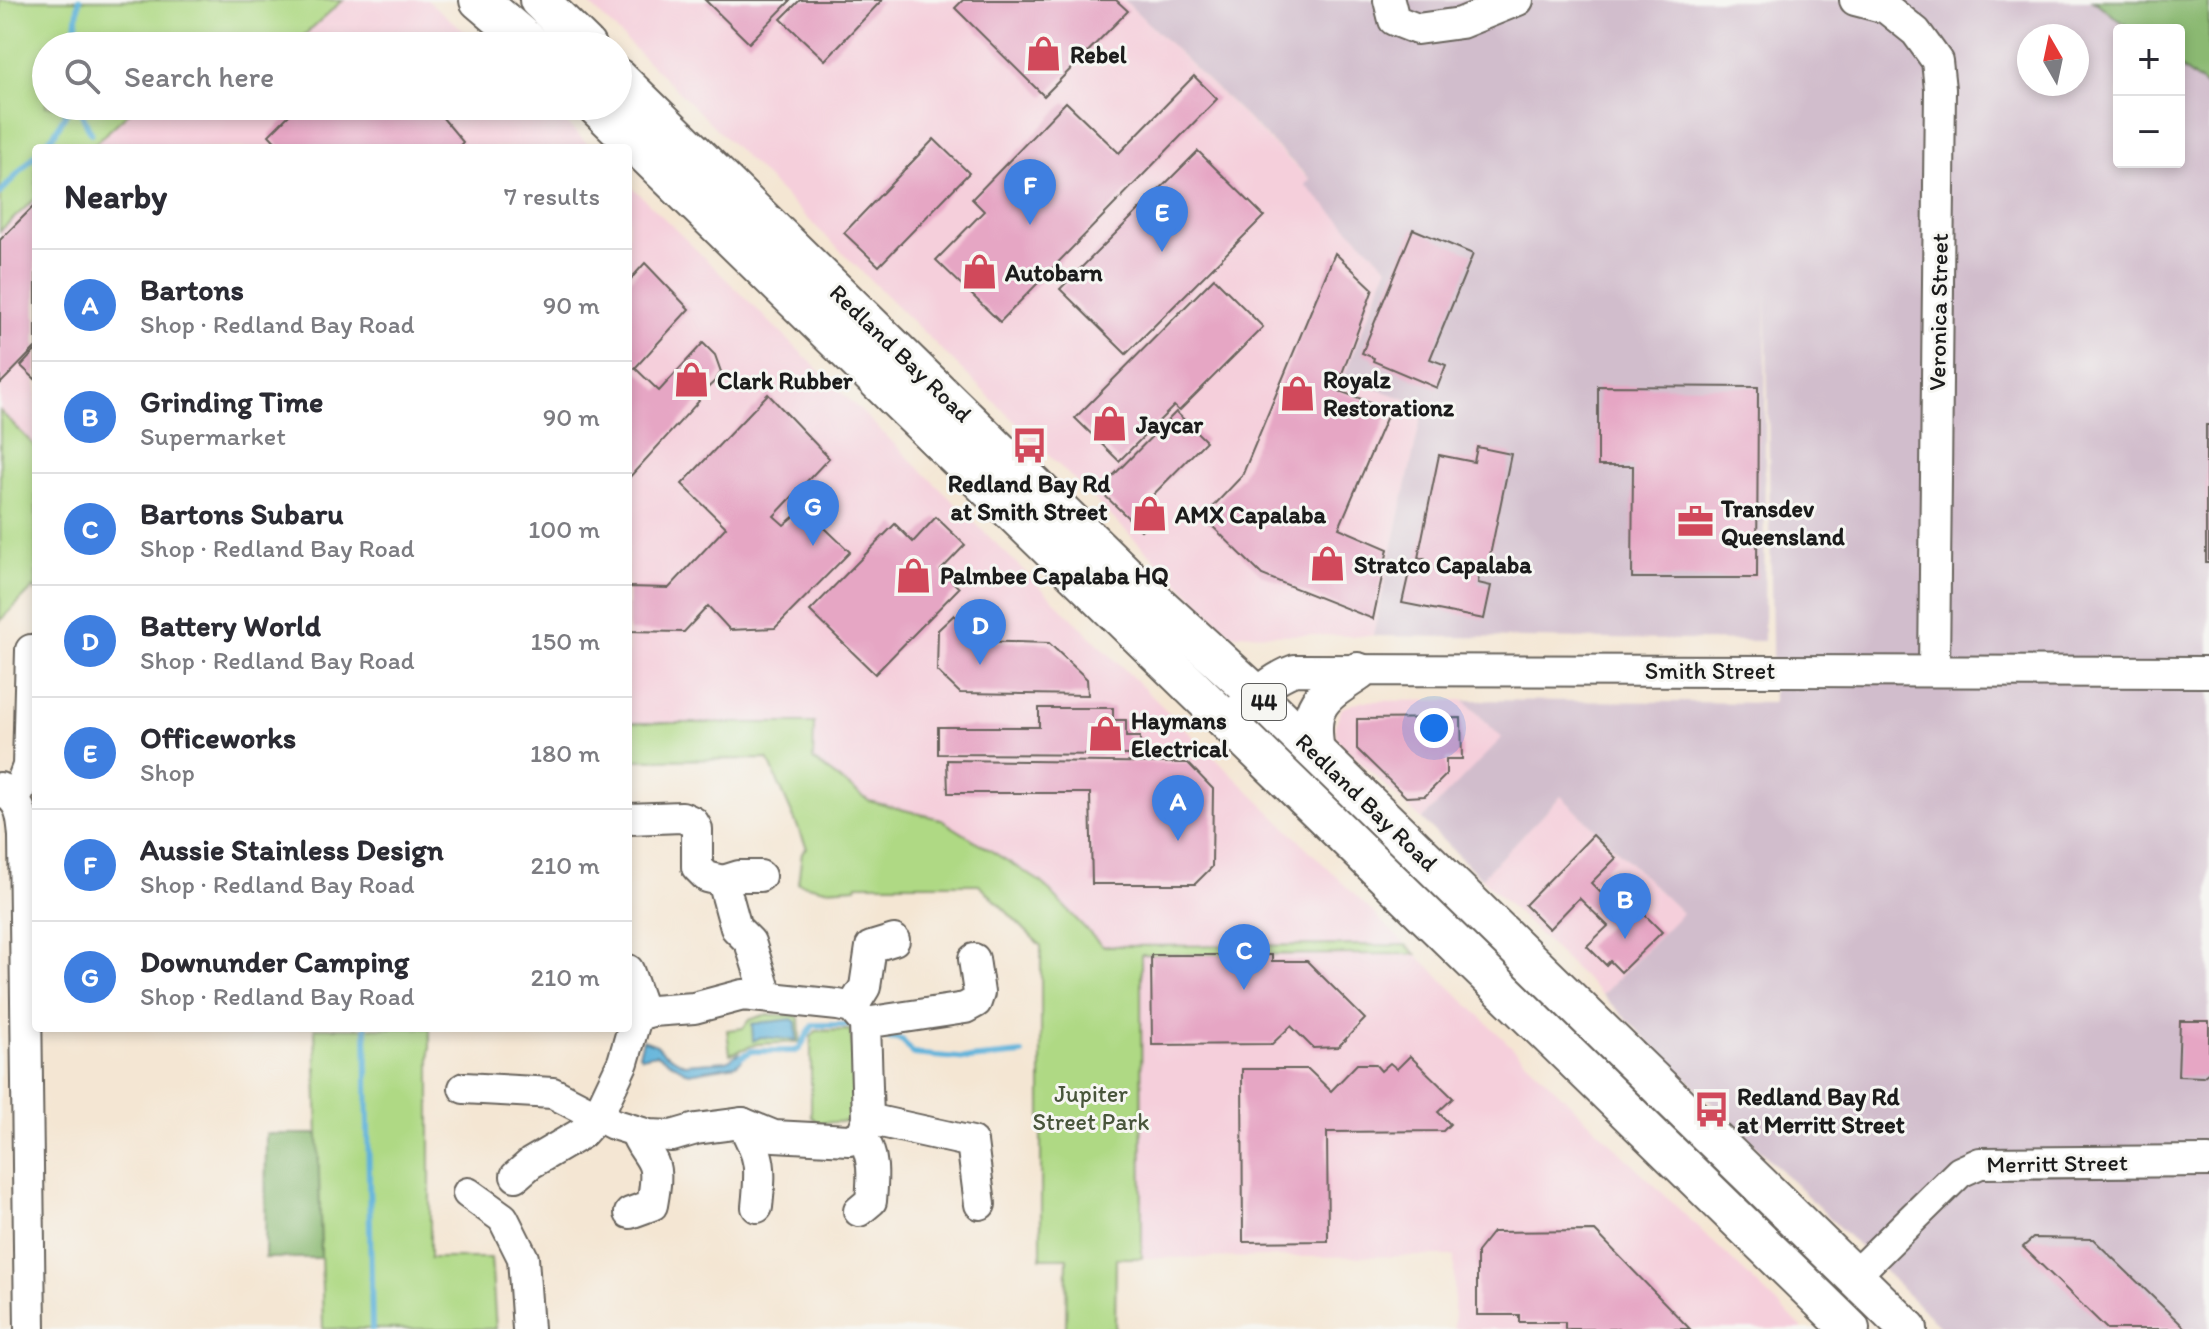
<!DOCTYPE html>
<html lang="en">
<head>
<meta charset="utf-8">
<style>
	body { margin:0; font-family:Itim,sans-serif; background:#f7f7f7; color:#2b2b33 }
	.controls { position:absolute; right:24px; top:24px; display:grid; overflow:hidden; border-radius:8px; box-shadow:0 4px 12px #0003 }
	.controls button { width:72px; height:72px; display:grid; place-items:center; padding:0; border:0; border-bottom:2px solid #e1e1e2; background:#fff; color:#2b2b33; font:40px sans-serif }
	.compass { position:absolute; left:2017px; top:24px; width:72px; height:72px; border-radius:50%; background:#fff; box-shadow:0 4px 12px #0003; rotate:351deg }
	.you { position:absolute; left:1434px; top:728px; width:28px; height:28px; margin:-20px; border:6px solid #fff; border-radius:50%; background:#1a73e8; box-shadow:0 0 0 12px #1a73e833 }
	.badge { display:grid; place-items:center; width:52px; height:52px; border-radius:50%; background:#d1495b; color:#fff; font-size:26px; font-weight:700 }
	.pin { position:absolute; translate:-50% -66px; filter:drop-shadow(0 2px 4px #0008) }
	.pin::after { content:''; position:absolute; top:42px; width:28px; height:24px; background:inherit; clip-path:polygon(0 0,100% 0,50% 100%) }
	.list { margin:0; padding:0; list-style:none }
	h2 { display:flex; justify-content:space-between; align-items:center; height:104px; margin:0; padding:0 32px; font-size:34px }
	h2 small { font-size:26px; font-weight:400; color:#7c7c81 }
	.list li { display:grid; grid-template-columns:52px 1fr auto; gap:24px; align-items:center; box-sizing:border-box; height:112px; padding:0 32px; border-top:2px solid #e1e1e2 }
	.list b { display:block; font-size:30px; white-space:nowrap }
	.list p { margin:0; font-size:26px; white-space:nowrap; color:#7c7c81 }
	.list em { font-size:26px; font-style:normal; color:#7c7c81 }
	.icon { flex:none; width:44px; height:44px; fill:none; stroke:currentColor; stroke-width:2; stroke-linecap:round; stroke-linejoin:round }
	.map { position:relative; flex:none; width:2209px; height:1329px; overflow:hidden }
	.search { position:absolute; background:#fff; box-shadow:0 4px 12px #0003; left:32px; top:32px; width:600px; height:88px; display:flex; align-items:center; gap:20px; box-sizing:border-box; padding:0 28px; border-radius:44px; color:#7c7c81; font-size:30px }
	.panel { position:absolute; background:#fff; box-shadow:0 4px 12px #0003; left:32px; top:144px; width:600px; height:888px; border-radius:8px }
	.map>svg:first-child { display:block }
	.built { fill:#f5cfdb }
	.industrial { fill:#d1bdcc; fill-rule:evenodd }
	.green { fill:#afd984; stroke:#667a50; stroke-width:2 }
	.forest { fill:#8bb972; stroke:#546a47; stroke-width:2 }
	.water { fill:#5eb2da; stroke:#3d677b; stroke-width:2 }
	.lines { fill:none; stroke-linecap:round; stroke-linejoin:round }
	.stream { stroke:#5eb2da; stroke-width:6 }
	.building { fill:#e6a6c4 }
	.minor-casing { stroke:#68635c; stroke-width:34 }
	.major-casing { stroke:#68635c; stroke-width:42 }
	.minor { stroke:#fff; stroke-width:30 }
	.major { stroke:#fff; stroke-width:38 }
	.labels { text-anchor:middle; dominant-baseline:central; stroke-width:6; stroke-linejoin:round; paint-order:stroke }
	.shield { fill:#f6f6f2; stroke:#5d5d5c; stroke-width:2 }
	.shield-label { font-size:22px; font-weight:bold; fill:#1c1c1c }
	.poi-label { font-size:24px; font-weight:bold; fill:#1c1c1c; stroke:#f6f6f2; text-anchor:start }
	.street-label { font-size:24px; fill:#1c1c1c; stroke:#f6f6f2 }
	.park-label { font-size:24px; fill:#48553b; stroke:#f6f6f2 }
</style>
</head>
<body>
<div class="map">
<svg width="2209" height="1329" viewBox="0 0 2209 1329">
	<rect width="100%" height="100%" fill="#f6f6f2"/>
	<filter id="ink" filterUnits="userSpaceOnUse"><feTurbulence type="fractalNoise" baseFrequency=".0125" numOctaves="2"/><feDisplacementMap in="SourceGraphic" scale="16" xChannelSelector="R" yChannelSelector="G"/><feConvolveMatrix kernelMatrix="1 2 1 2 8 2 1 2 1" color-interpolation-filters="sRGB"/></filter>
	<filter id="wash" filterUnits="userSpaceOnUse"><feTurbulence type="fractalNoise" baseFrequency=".006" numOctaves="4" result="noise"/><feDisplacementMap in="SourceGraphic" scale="32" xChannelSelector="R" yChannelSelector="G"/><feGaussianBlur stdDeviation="1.8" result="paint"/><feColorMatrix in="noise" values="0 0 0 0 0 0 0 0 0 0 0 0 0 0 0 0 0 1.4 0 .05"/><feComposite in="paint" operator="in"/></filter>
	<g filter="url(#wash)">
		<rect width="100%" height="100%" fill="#f4e6d3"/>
		<g class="built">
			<path d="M343 0H427L482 46H292Z"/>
			<path d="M585 0H1124L1310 180 1306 185 1388 267 1344 378 1424 405 1373 636 1231 634Z"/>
			<path d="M136 106H549L592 148H90Z"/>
			<path d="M628 183 1406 945 1102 946 1041 882 940 819 869 801 813 759V723H628Z"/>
			<path d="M36 198V447L0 411V231Z"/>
			<path d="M1464 700 1503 738 1422 820 1337 740 1335 725 1342 708 1361 701Z"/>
			<path d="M1561 796 1683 914 1602 995 1481 878Z"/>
			<path d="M1416 954 1803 1329H1454V1256L1142 1258 1141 955Z"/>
		</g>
		<path class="industrial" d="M1124 0H2093L2132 30H2119V162H2179V66L2209 89V1329H1943L1602 995 1682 913 1561 796 1481 878 1422 820 1502 738 1464 700 1773 703 1766 284 1764 641 1373 636 1424 405 1343 378 1388 267 1305 185 1310 179ZM2029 36H2077V84H2029Z"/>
		<g class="green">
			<path d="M0 0H343L292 46H46V106H136L90 148H36V198L0 231Z"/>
			<path d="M0 411 36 447V592L33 588 0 621Z"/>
			<path d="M628 723H814L813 760 869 801 940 819 1041 882 1102 946 1406 945 1416 954 1141 955 1142 1258H1116L1115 1329H1066L1067 1258H1041V946L979 884H857L856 887 825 889 798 883 802 852 807 848 768 759 628 760Z"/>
			<path d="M764 1015H795L799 1018 800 1042 757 1044 730 1054 727 1030 743 1028 749 1020Z"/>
			<path d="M315 1028H430V1258H491L496 1329H323Z"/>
			<path d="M851 1030 857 1115 852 1121 818 1123 811 1116V1037L816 1031Z"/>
		</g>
		<g class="forest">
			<path d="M2093 0H2209V89L2179 66V30H2132Z"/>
			<path d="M266 1134H318L321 1258H265Z"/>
		</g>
		<g class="water">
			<path d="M792 1019 796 1022 797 1040 761 1037 753 1041 752 1024Z"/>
			<path d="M643 1040 657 1045 663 1052 684 1064 727 1061 739 1053 742 1060 736 1065 689 1073 656 1054 642 1057 639 1054Z"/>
		</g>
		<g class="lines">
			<g class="stream">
				<path d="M74 46 79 0"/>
				<path d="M78 106 91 133"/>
				<path d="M42 148 55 133 70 106"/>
				<path d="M0 193 36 154"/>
				<path d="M366 1028 372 1329"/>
				<path d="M882 1037 902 1040 913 1054 969 1059 1022 1054"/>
				<path d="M735 1060 752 1051H795L799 1049 813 1025H851"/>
			</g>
		</g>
		<g id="blocks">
			<g class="building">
				<path d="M705 0H791L749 43Z"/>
				<path d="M800 0H882L825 60 781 19Z"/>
				<path d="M963 0H1116L1128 11 1044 96 955 8Z"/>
				<path d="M1194 76 1217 99 1000 322 936 260 984 211 972 199 1066 102 1119 153Z"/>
				<path d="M298 106H415V112H438L463 142 458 148H281L269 135Z"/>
				<path d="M934 139 969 173 879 266 844 233Z"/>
				<path d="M1198 151 1264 216 1126 354 1060 289Z"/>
				<path d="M36 204V347L0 384V240Z"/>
				<path d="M1413 229 1473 254 1430 359 1446 365 1437 388 1373 361 1374 358 1362 353Z"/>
				<path d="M1335 253 1373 289 1336 390 1390 409 1339 528 1388 549 1373 619 1262 575 1203 517 1242 476Z"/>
				<path d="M645 263 689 309 635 368 659 391 703 343 715 355 721 372 716 380 697 398 699 401 628 479V282Z"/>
				<path d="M1214 278 1263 327 1179 411 1174 406 1119 461 1075 418Z"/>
				<path d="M36 350V380L21 366Z"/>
				<path d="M1598 386 1758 387 1757 578H1632L1633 466H1598Z"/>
				<path d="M768 394 829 458 774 516 784 525 804 508 850 552 775 628 730 630 708 606 684 632 628 631V587L669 588 726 527 682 484Z"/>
				<path d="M1176 412 1206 441 1149 499 1161 510 1141 530 1099 490Z"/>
				<rect x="2206" y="425" width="3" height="137"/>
				<path d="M1477 447 1511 454 1487 570 1480 569 1478 583 1491 586 1484 619 1402 603 1410 568 1423 571 1425 559 1418 558 1439 455 1474 462Z"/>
				<path d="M936 517 965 545 941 570 959 588 875 674 810 611 895 524 913 542Z"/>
				<path d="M954 615 976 641 1049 643 1087 679 1088 695 960 693 937 671 938 630Z"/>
				<path d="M1039 708H1113V720H1126V737H1140V755L938 754V727H1039Z"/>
				<path d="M1461 718 1462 759H1446V775L1425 796 1406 797 1357 749V719Z"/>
				<path d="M947 760 1188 763 1213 789 1212 867 1195 884H1092L1090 793H948Z"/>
				<path d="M1593 835 1616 858 1591 883 1621 913 1632 902 1662 932 1621 972 1610 961 1606 965 1587 946 1608 926 1579 898 1549 929 1525 905Z"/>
				<path d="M1151 955H1272V961H1307L1365 1019 1338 1047 1313 1048 1291 1026 1272 1044 1152 1045Z"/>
				<path d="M2180 1021H2209V1072L2203 1077 2178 1076Z"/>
				<path d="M1410 1056 1453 1098 1438 1112 1450 1124 1443 1131 1327 1132 1328 1241 1243 1242 1242 1069H1308L1331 1091 1357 1064H1375L1381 1071 1390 1063 1397 1069Z"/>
				<path d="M1595 1231 1690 1329H1565V1322H1519V1315H1477V1252L1493 1232Z"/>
				<path d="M2033 1238 2093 1239 2186 1329H2107L2023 1247Z"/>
			</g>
		</g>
	</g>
	<g filter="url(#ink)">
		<use href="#blocks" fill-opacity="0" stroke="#68635c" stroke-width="2"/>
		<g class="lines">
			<defs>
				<g id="minor">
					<path d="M1389 0 1394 20 1417 29 1461 23 1518 0"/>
					<path d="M1855 0 1886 8 1916 32 1937 61 1940 89 1934 670"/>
					<path d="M1227 720C1248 702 1269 679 1295 670L2209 672"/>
					<path d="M0 788C21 802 22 812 24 836L30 1329"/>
					<path d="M16 798 28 766 31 650"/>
					<path d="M628 819 682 817 693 822 697 829V867L707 877 723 881 736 928 750 942 767 996"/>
					<path d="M723 881 739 876H760"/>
					<path d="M852 1008 865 987 871 947 894 940"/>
					<path d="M865 1023 965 1008 976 1002 979 993 974 959"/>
					<path d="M464 1088 553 1093 613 1124 649 1135 672 1136 696 1129 742 1123 774 1136 849 1140 861 1136 868 1119 865 1023 852 1008 838 1005 743 995 694 1008 652 1011 637 1015"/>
					<path d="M868 1119 972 1142 980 1204"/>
					<path d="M742 1123C762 1158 761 1168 757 1207"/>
					<path d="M516 1176 531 1163 582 1133 598 1115 623 1062 640 1004 628 970"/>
					<path d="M468 1193 503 1218 523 1258 528 1329"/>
					<path d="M859 1211 871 1201C873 1178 875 1154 861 1136"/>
					<path d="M630 1213 652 1205C654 1193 658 1174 653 1163 648 1152 640 1145 636 1133"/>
					<path d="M1854 1276 1960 1172 1980 1163 2209 1161"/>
				</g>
				<g id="major">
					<path d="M479 0 533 46"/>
					<path d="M539 0 586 46"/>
					<path d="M618 78 1130 579 1256 694 1908 1329"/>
					<path d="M596 106 1850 1329"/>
					<path d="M1315 751C1307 704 1321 696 1358 672"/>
				</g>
			</defs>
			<use href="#minor" class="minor-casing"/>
			<use href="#major" class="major-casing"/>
			<use href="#minor" class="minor"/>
			<use href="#major" class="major"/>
		</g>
	</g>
	<defs>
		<symbol id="shop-bare" viewBox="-9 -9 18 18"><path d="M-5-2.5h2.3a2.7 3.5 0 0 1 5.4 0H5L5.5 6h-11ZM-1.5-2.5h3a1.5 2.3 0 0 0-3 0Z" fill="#d1495b" stroke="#f6f6f2" stroke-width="2.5" paint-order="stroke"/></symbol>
		<symbol id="bus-bare" viewBox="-9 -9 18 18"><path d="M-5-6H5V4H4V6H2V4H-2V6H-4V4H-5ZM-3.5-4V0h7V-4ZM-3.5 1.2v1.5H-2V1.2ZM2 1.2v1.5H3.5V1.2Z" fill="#d1495b" stroke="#f6f6f2" stroke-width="2.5" paint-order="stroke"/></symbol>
		<symbol id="office-bare" viewBox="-9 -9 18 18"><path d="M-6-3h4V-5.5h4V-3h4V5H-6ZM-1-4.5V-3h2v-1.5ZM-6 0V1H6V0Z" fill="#d1495b" stroke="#f6f6f2" stroke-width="2.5" paint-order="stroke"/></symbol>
	</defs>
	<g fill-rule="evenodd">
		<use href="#shop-bare" x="1018" y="28" width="51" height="51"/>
		<use href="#shop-bare" x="954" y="246" width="51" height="51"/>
		<use href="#shop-bare" x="666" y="354" width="51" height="51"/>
		<use href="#shop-bare" x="1272" y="368" width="51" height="51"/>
		<use href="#shop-bare" x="1084" y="398" width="51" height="51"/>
		<use href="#bus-bare" x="1004" y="420" width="51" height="51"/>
		<use href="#shop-bare" x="1124" y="488" width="51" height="51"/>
		<use href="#office-bare" x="1670" y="496" width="51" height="51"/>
		<use href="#shop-bare" x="1302" y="538" width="51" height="51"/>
		<use href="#shop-bare" x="888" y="550" width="51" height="51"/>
		<use href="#shop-bare" x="1080" y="708" width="51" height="51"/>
		<use href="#bus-bare" x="1686" y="1084" width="51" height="51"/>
	</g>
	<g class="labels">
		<rect class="shield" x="1242" y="684" width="44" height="36" rx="6"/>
		<g class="shield-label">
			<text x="1264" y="702">44</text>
		</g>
		<g class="poi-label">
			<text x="1070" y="54">Rebel</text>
			<text x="1005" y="272">Autobarn</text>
			<text x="1323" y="379">Royalz<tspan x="1323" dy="28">Restorationz</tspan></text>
			<text x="717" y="380">Clark Rubber</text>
			<text x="1136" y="424">Jaycar</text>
			<text x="1029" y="483" text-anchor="middle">Redland Bay Rd<tspan x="1029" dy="28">at Smith Street</tspan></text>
			<text x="1721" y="508">Transdev<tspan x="1721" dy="28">Queensland</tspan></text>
			<text x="1175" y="514">AMX Capalaba</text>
			<text x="1354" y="564">Stratco Capalaba</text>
			<text x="940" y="575">Palmbee Capalaba HQ</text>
			<text x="1131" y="720">Haymans<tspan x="1131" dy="28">Electrical</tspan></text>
			<text x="1737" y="1096">Redland Bay Rd<tspan x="1737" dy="28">at Merritt Street</tspan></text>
		</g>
		<g class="street-label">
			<text transform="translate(1938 312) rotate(-89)">Veronica Street</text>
			<text transform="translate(901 353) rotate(44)">Redland Bay Road</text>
			<text x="1710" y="670">Smith Street</text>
			<text transform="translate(1367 802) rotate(44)">Redland Bay Road</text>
			<text transform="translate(2057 1163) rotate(-1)">Merritt Street</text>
		</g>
		<g class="park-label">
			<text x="1091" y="1093">Jupiter<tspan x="1091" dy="28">Street Park</tspan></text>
		</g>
	</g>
</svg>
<div class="controls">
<button>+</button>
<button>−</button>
</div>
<svg class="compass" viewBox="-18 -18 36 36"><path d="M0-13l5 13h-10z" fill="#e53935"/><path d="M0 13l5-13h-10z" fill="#7c7c81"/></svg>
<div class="you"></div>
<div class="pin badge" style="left:1178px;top:841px;background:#3f7fe0">A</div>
<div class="pin badge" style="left:1625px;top:939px;background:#3f7fe0">B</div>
<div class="pin badge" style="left:1244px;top:990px;background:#3f7fe0">C</div>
<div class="pin badge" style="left:980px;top:665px;background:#3f7fe0">D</div>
<div class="pin badge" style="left:1162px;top:252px;background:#3f7fe0">E</div>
<div class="pin badge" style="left:1030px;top:225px;background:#3f7fe0">F</div>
<div class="pin badge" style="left:813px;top:546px;background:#3f7fe0">G</div>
<div class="search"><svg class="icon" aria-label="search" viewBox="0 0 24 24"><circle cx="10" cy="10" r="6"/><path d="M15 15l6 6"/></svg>Search here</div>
<section class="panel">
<h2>Nearby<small>7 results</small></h2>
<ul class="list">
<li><span class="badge" style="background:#3f7fe0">A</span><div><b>Bartons</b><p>Shop · Redland Bay Road</p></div><em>90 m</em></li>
<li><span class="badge" style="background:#3f7fe0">B</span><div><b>Grinding Time</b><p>Supermarket</p></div><em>90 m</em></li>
<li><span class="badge" style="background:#3f7fe0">C</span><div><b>Bartons Subaru</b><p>Shop · Redland Bay Road</p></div><em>100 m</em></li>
<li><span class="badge" style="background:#3f7fe0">D</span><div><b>Battery World</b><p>Shop · Redland Bay Road</p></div><em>150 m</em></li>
<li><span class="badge" style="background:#3f7fe0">E</span><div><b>Officeworks</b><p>Shop</p></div><em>180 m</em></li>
<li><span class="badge" style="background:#3f7fe0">F</span><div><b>Aussie Stainless Design</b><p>Shop · Redland Bay Road</p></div><em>210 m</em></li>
<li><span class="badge" style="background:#3f7fe0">G</span><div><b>Downunder Camping</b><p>Shop · Redland Bay Road</p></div><em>210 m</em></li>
</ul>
</section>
</div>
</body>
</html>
